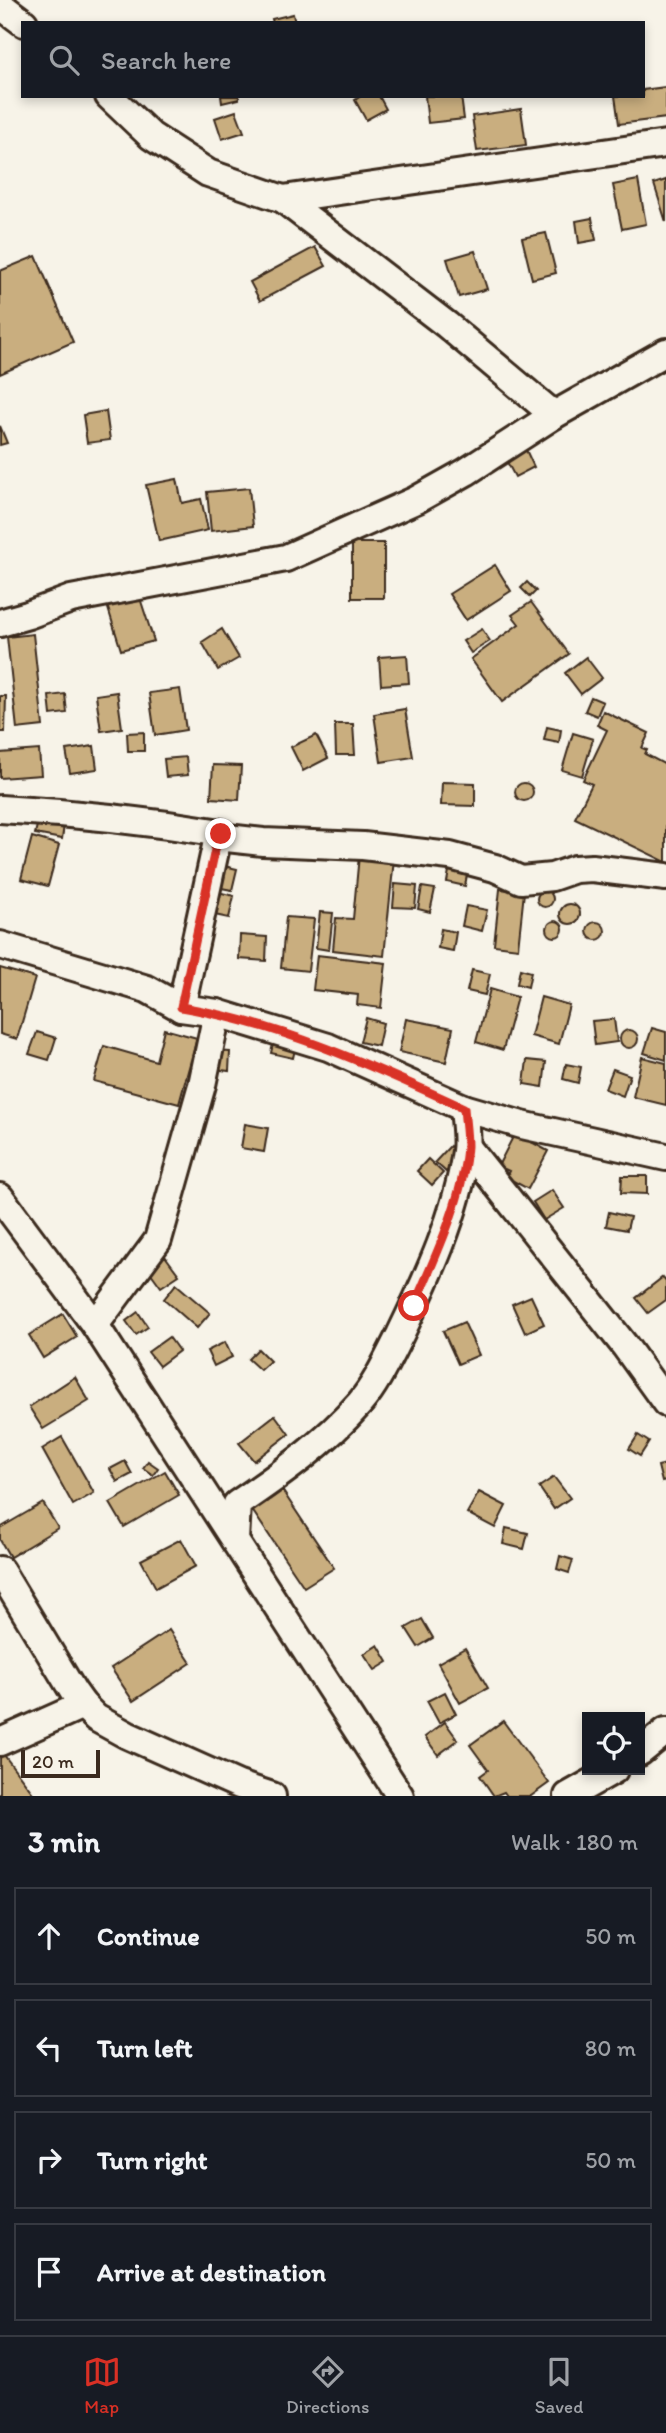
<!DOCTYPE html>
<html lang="en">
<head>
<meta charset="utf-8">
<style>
	body { margin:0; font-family:Itim,sans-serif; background:#242831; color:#f1f3f6 }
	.controls { position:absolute; right:21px; bottom:21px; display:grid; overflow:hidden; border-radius:0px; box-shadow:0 4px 10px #0003 }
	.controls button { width:63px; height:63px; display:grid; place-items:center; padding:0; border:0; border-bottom:2px solid #363941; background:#171b24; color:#f1f3f6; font:35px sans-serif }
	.scale { position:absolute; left:21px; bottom:18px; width:79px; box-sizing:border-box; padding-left:7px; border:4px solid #3b2a1e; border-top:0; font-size:19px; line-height:24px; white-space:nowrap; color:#3b2a1e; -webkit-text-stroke:5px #f7f3e8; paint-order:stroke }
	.stop { position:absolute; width:21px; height:21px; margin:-16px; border:5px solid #d93025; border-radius:50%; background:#fff }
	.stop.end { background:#d93025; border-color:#fff; box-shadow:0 2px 7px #0008 }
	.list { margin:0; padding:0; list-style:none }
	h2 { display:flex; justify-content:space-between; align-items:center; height:91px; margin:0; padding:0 28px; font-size:30px }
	h2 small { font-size:23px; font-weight:400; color:#9ea1a6 }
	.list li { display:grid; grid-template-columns:46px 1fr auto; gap:21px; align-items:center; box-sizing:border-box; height:98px; margin:0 14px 14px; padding:0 14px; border:2px solid #363941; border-radius:0px }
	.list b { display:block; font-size:26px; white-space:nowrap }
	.list em { font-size:23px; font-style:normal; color:#9ea1a6 }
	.icon { flex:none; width:38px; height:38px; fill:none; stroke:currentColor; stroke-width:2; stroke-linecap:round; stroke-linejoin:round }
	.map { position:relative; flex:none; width:666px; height:1796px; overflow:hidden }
	.search { position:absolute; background:#171b24; box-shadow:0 4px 10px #0003; left:21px; right:21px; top:21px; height:77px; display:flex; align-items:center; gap:18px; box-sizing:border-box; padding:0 24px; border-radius:0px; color:#9ea1a6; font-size:26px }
	.sheet { height:539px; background:#171b24 }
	nav { display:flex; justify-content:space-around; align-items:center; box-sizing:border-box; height:98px; border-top:2px solid #363941; background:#171b24; font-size:19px; color:#9ea1a6 }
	nav a { display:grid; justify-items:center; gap:4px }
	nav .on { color:#d93025 }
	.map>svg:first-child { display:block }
	.building { fill:#c9ae7f; stroke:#3b2a1e; stroke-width:2 }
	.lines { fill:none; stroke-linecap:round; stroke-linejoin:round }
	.minor-casing { stroke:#3b2a1e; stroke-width:32 }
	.minor { stroke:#f7f3e8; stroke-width:26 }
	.route { stroke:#d93025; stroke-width:9 }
</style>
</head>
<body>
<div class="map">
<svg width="666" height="1796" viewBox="0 0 666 1796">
	<rect width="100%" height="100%" fill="#f7f3e8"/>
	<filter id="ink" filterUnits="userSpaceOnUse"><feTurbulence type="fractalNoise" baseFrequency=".0143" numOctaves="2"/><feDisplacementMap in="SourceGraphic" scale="14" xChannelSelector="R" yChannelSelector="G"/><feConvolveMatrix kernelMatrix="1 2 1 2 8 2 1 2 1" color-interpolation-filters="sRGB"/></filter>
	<g filter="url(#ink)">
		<g class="building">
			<path d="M293 14 295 23H273L272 19Z"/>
			<path d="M666 87V118L619 124 615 96H643V90Z"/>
			<path d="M221 96H239V99L222 103Z"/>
			<path d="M361 96H379L386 109 366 120 355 100Z"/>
			<path d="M425 96H461L464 119 428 123Z"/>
			<path d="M521 109 526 145 477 151 472 116Z"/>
			<path d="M236 111 244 132 222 139 215 118Z"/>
			<path d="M638 180 646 224 622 229 613 185Z"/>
			<path d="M666 180V222L654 184Z"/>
			<path d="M592 218 596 240 579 243 576 221Z"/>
			<path d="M546 233 556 273 532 279 522 238Z"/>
			<path d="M315 247 326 266 260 301 250 282Z"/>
			<path d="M475 251 487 289 459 297 447 259Z"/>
			<path d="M36 256 73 342 0 374V271Z"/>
			<path d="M106 411 110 440 87 443 83 415Z"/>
			<path d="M0 426 7 443 0 445Z"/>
			<path d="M526 450 534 467 515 477 506 460Z"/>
			<path d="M177 479 182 503 201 499 208 530 159 541 146 485Z"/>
			<path d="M249 488 253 526 211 531 207 492Z"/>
			<rect x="352" y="543" width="32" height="55"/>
			<path d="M495 565 511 591 466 620 449 594Z"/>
			<path d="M527 582 536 591 530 597 521 588Z"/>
			<path d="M139 595 154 641 121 650 107 605Z"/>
			<path d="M531 602 569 654 502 702 471 659 519 624 512 615Z"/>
			<path d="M222 629 239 658 218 670 202 642Z"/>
			<path d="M482 629 490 641 471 653 463 641Z"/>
			<path d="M33 634 43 726 17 729 7 637Z"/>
			<path d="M407 655 409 683 381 685 379 657Z"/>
			<path d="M586 657 602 678 581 694 565 673Z"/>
			<path d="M180 689 186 730 155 735 149 693Z"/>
			<path d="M117 692 122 728 101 731 96 695Z"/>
			<path d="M65 694 67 713 51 715 49 696Z"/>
			<path d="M0 696H6L5 732H0Z"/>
			<path d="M591 697 603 702 597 716 585 711Z"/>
			<path d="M405 709 413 757 381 762 374 714Z"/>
			<path d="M603 711 649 733 642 748 647 750 645 754 666 765V862L575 818 592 784 583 780 607 730 597 725Z"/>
			<path d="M335 724H353L355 755H336Z"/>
			<path d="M547 727 561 730 559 743 544 740Z"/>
			<path d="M144 732V751H128L127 733Z"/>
			<path d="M573 733 593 739 582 776 562 770Z"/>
			<path d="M316 735 328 758 303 771 291 747Z"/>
			<path d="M94 746 97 769 70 773 66 750Z"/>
			<path d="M39 750 41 775 0 778V753Z"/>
			<path d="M186 757 188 775 166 777 164 759Z"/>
			<path d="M213 765 241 766 239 800 211 798Z"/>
			<path d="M442 782 475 783V806L441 805Z"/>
			<circle cx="524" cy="792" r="9"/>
			<path d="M38 821 64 825 62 839 35 834Z"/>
			<path d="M32 837 59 845 48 886 21 879Z"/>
			<path d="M359 855 394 859 384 956 333 950 336 918 353 919Z"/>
			<path d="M216 864 237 869 232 890 211 886Z"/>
			<path d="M450 865 468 869 465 886 447 882Z"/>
			<path d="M395 884 417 886 415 908 393 907Z"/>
			<path d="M422 887 435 889 430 912 418 909Z"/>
			<path d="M500 889 524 892 518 948 494 945Z"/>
			<path d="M210 890 234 896 229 918 205 913Z"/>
			<circle cx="545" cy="899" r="8"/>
			<circle cx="570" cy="914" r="10"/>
			<path d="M466 906 487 910 482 931 462 926Z"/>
			<path d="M320 912 333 913 329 950 316 948Z"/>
			<path d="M286 917 314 919 308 971 281 968Z"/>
			<circle cx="555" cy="929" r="8"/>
			<circle cx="596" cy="931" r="9"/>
			<path d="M441 929 456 932 453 951 438 948Z"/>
			<path d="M240 935 267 937 266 961 239 959Z"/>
			<path d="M317 955 386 963 381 1008 357 1005 358 995 313 990Z"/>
			<path d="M0 968 35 978 17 1039 0 1034Z"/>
			<path d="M520 969 531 972 528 987 517 984Z"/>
			<path d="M472 970 490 974 485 995 467 991Z"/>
			<path d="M490 989 517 997 503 1050 476 1042Z"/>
			<path d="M541 997 569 1005 559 1044 531 1036Z"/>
			<path d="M366 1018 383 1023 378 1046 360 1042Z"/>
			<path d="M406 1019 453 1028 446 1062 399 1052Z"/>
			<path d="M614 1019 617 1042 595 1045 592 1021Z"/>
			<path d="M652 1028 666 1032V1060L644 1053Z"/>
			<path d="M164 1029 197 1038 179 1104 94 1081 104 1046 156 1061Z"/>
			<circle cx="629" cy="1039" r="9"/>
			<path d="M37 1032 56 1038 49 1060 29 1054Z"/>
			<path d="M275 1035 297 1040 293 1058 271 1053Z"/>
			<path d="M215 1051 230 1052 229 1071 213 1069Z"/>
			<path d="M642 1057 666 1063V1105L633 1097Z"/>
			<path d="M527 1060 546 1062 543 1087 524 1084Z"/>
			<path d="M566 1064 581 1067 578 1083 563 1079Z"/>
			<path d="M613 1069 630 1075 623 1096 605 1089Z"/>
			<path d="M245 1124 268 1128 264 1152 241 1148Z"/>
			<path d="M515 1133 548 1151 528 1189 506 1177 509 1171 498 1166Z"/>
			<path d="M450 1146 461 1156 446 1172 435 1162Z"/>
			<path d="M428 1159 443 1173 432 1185 417 1171Z"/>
			<path d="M622 1176H647V1194L621 1193Z"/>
			<path d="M552 1190 564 1208 544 1220 533 1202Z"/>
			<path d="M609 1212 630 1217 627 1230 606 1226Z"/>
			<path d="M165 1256 179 1275 161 1287 148 1269Z"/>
			<path d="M663 1277 666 1281V1300L648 1313 636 1298Z"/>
			<path d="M176 1284 210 1313 197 1328 164 1299Z"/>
			<path d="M531 1296 544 1324 525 1333 512 1304Z"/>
			<path d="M138 1312 148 1327 136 1335 126 1321Z"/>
			<path d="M63 1314 77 1337 43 1358 29 1335Z"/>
			<path d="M464 1322 479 1355 458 1364 443 1331Z"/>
			<path d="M169 1337 179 1351 159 1366 148 1352Z"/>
			<path d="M225 1342 232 1357 214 1366 207 1351Z"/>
			<path d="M258 1349 270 1361 260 1370 248 1359Z"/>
			<path d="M75 1377 89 1401 43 1429 29 1407Z"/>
			<path d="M275 1415 289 1434 254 1461 239 1443Z"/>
			<path d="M638 1435 649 1442 640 1456 629 1449Z"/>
			<path d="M62 1437 94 1493 73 1505 42 1449Z"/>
			<path d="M125 1461 132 1474 117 1482 110 1469Z"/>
			<path d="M148 1461 158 1468 153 1475 143 1468Z"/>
			<path d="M666 1464V1481L662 1482 658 1466Z"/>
			<path d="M165 1471 179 1495 124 1527 110 1503Z"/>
			<path d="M554 1477 570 1498 554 1509 539 1487Z"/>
			<path d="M282 1490 334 1568 304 1587 252 1510Z"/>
			<path d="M479 1492 506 1506 495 1528 467 1513Z"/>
			<path d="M43 1503 58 1528 10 1557 0 1540V1528Z"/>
			<path d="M506 1528 528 1533 524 1549 503 1544Z"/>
			<path d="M181 1539 196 1566 156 1588 141 1560Z"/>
			<path d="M560 1556 573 1560 569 1573 557 1569Z"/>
			<path d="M422 1619 433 1638 418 1647 406 1628Z"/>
			<path d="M169 1630 191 1663 133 1701 111 1668Z"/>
			<path d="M378 1645 388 1662 375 1670 364 1654Z"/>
			<path d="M465 1648 488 1688 460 1703 438 1663Z"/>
			<path d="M445 1692 456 1714 439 1723 427 1701Z"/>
			<path d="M503 1721 549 1783 531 1796H507L504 1792 494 1796 480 1776 488 1770 470 1745Z"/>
			<path d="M445 1722 458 1740 438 1755 425 1737Z"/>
			<path d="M4 1755 35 1796H0V1758Z"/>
		</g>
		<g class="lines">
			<defs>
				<g id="minor">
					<path d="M0 5 24 23"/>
					<path d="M109 96 151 136 208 173 283 199 447 325 554 415"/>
					<path d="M283 199 666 144"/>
					<path d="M0 623 28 615 71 599 286 558 416 500 466 472 554 415 666 352"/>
					<path d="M0 809C74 813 148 821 221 833L218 837 263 842 363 846 450 856 495 868 521 880 552 877 575 869 592 868 666 877"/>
					<path d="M0 945 147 989 181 1008 217 1013 328 1047 464 1108 522 1125 666 1157"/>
					<path d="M181 1008 218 837"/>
					<path d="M467 1147 625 1346 666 1403"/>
					<path d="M0 1197 95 1325 400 1796"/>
					<path d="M95 1325 158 1240 202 1085 217 1013"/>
					<path d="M235 1540 237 1504C280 1475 325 1443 360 1403 377 1383 388 1358 400 1335 428 1277 457 1215 466 1151 468 1137 465 1122 464 1108"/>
					<path d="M0 1570 73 1691 83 1705 96 1718 127 1735 239 1785 272 1796"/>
					<path d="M0 1742 83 1705"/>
					<path d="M640 1752 666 1731"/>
					<path d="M568 1796 614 1770"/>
				</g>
			</defs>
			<use href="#minor" class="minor-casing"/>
			<use href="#minor" class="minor"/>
		</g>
	</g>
	<g class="lines" filter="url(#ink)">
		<path class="route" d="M221 834 218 836 181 1007C281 1024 373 1066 464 1108 465 1121 467 1134 467 1146 464 1197 434 1260 414 1306"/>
	</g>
</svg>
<div class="controls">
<button><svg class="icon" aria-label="locate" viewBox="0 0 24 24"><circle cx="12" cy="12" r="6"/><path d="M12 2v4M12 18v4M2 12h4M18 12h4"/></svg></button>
</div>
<div class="scale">20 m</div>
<div class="stop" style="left:414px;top:1306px"></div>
<div class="stop end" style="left:221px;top:834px"></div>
<div class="search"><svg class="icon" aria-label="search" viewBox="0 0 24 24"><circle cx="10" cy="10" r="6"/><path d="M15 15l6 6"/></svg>Search here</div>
</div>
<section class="sheet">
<h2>3 min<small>Walk · 180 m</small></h2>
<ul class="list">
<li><svg class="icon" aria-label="ahead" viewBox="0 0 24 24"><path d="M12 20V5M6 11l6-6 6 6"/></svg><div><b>Continue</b></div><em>50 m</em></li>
<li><svg class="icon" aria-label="left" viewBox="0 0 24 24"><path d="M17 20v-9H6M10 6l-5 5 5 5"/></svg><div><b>Turn left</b></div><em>80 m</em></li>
<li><svg class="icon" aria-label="right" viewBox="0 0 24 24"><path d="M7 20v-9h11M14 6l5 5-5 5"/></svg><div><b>Turn right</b></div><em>50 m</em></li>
<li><svg class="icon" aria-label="arrive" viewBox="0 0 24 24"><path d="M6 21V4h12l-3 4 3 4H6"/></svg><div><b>Arrive at destination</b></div></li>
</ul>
</section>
<nav>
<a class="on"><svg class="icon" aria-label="map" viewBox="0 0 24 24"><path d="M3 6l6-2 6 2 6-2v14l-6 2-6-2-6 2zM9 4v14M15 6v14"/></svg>Map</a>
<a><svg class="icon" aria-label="directions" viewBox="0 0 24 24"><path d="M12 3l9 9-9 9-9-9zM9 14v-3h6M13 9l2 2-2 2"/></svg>Directions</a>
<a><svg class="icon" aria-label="saved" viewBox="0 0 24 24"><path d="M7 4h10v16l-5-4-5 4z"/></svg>Saved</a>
</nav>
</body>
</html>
